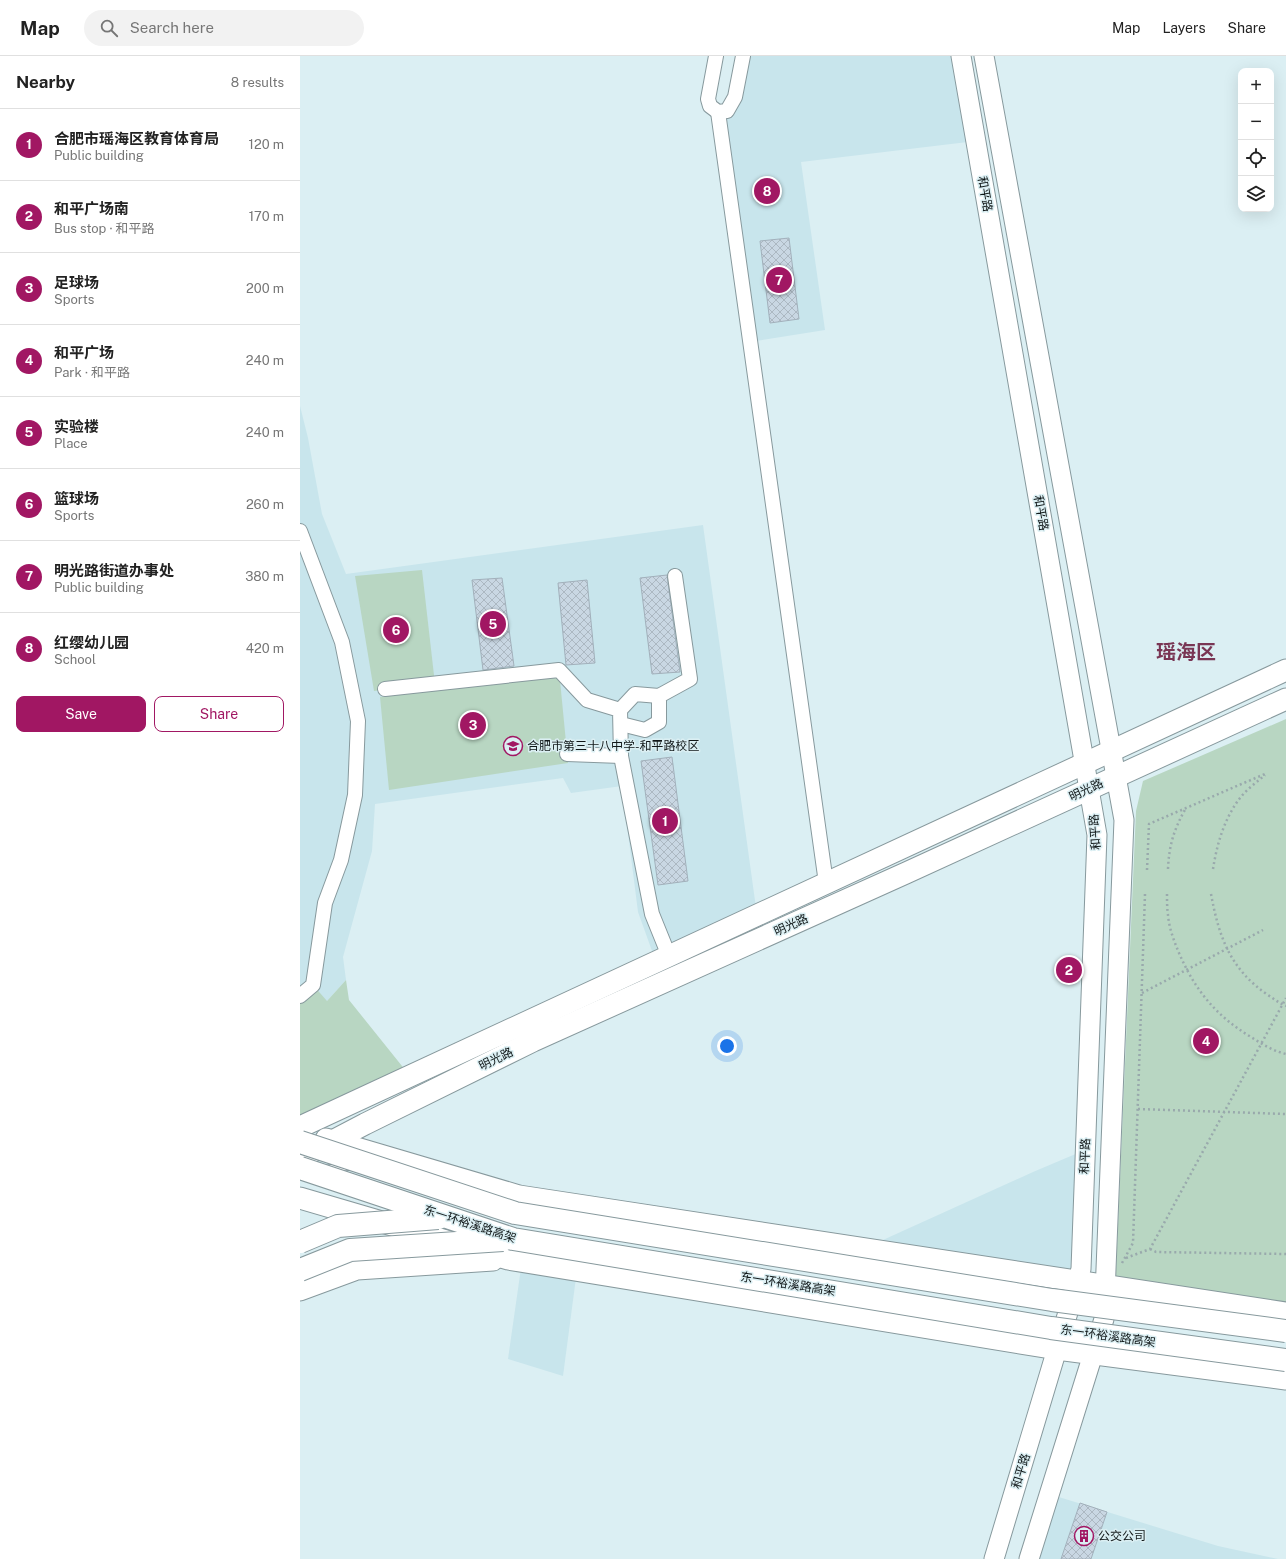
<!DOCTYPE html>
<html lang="en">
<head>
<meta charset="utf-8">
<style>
	body { margin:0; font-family:"Public Sans","Noto Sans SC",sans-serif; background:#f2f2f2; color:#222 }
	.controls { position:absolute; right:12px; top:12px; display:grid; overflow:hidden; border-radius:8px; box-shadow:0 4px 16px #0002 }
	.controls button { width:36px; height:36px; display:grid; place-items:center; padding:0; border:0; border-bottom:1px solid #e0e0e0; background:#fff; color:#222; font:20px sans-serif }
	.you { position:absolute; left:427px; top:990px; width:14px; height:14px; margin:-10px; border:3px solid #fff; border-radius:50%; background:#1a73e8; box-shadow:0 0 0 6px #1a73e833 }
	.badge { display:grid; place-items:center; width:26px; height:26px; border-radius:50%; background:#a11763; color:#fff; font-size:13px; font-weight:700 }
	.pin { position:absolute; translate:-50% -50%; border:2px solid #fff; box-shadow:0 1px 4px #0006 }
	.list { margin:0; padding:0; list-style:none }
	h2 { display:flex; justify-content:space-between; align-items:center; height:52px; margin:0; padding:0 16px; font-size:17px }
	h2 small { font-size:13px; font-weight:400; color:#767676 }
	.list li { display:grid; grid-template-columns:26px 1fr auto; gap:12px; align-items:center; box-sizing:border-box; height:72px; padding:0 16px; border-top:1px solid #e0e0e0 }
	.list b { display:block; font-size:15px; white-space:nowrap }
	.list p { margin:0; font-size:13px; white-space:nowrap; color:#767676 }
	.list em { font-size:13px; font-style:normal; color:#767676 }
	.actions { display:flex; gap:8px; padding:12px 16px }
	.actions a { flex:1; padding:9px 0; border:1px solid #a11763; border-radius:8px; text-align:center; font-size:14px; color:#a11763 }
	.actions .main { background:#a11763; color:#fff }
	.icon { flex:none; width:22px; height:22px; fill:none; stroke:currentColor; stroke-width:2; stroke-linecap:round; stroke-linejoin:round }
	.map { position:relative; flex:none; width:986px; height:1503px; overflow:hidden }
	header { display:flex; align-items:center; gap:24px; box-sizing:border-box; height:56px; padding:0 20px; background:#fff; border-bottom:1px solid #e0e0e0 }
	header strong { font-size:19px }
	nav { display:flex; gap:22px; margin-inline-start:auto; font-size:14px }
	.search { width:280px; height:36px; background:#f2f2f2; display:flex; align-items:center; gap:10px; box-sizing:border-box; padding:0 14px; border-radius:22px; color:#767676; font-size:15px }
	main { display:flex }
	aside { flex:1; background:#fff }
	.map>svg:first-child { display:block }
	.built { fill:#c8e5ec }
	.park { fill:#b8d6c2 }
	.building { fill:url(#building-cross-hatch); stroke:#a2b0bb }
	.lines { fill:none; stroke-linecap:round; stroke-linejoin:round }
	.service-casing { stroke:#87999d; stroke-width:9 }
	.minor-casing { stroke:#87999d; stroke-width:16 }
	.secondary-casing { stroke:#87999d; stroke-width:21 }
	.primary-casing { stroke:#87999d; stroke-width:23 }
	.path { stroke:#99a9ac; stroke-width:2.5; stroke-dasharray:2 3; stroke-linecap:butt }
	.service { stroke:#fff; stroke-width:7 }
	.minor { stroke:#fff; stroke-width:14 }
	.secondary { stroke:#fff; stroke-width:19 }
	.primary { stroke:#fff; stroke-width:21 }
	.trunk-bridge-casing { stroke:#87999d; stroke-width:24; stroke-linecap:butt }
	.trunk-bridge { stroke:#fff; stroke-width:22 }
	.labels { text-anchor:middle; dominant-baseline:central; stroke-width:3; stroke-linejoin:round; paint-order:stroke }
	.street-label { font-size:12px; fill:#101718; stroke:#dbeff3 }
	.poi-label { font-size:12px; fill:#101718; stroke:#dbeff3; text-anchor:start }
	.town-label { font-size:20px; font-weight:bold; fill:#793654; stroke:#dbeff3 }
</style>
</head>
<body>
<header>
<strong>Map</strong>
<div class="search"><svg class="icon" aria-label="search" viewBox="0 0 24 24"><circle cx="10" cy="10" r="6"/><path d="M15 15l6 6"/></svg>Search here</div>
<nav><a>Map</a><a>Layers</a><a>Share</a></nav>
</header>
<main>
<aside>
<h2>Nearby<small>8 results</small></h2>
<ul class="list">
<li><span class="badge">1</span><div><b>合肥市瑶海区教育体育局</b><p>Public building</p></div><em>120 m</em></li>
<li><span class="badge">2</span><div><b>和平广场南</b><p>Bus stop · 和平路</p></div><em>170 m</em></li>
<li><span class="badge">3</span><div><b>足球场</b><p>Sports</p></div><em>200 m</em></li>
<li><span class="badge">4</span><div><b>和平广场</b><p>Park · 和平路</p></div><em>240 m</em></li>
<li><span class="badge">5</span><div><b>实验楼</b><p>Place</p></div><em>240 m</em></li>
<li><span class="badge">6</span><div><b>篮球场</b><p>Sports</p></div><em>260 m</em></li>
<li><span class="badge">7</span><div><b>明光路街道办事处</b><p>Public building</p></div><em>380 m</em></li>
<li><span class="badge">8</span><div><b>红缨幼儿园</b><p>School</p></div><em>420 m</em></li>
</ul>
<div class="actions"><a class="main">Save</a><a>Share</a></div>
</aside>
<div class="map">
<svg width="986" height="1503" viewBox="0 0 986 1503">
	<defs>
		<pattern id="building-cross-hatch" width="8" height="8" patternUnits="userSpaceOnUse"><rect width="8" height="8" fill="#c9d7e3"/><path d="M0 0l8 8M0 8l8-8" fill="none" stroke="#acb8c2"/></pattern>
	</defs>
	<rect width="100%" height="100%" fill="#dbeff3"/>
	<g class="built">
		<path d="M443 0H661L676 85 501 106 525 274 450 286 418 56 427 55Z"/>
		<path d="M0 350 8 382 22 458 46 518 403 469 457 859 356 906 338 856 322 730 271 737 263 722 75 748 72 795 43 901 46 924 27 945 0 939Z"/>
		<path d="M785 1094 778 1225 563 1193 733 1116Z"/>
		<path d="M222 1205 277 1214 263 1320 208 1303Z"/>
		<path d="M749 1438 918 1490 978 1503H729Z"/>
	</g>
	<g class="park">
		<path d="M122 514 135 628 74 635 55 520Z"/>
		<path d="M259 614 268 707 89 734 80 641Z"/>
		<path d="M986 663V1257L805 1229 816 1215 836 755 843 725Z"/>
		<path d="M46 924 49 944 110 1020 0 1071V940L13 929 27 945Z"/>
	</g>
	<g class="building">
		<path d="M489 182 499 263 470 267 460 185Z"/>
		<path d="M367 519 380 616 352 618 340 522Z"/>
		<path d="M202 522 214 610 183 614 172 524Z"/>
		<path d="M287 524 295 607 266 609 258 527Z"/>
		<path d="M372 701 388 825 358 829 341 705Z"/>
		<path d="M780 1447 807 1456 791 1503H761Z"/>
	</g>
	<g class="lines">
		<defs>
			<path id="service" d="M28 1113 52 1110"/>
			<g id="minor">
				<path d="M416 0 408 43 410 50 418 56 427 55 435 41 443 0"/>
				<path d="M418 56 526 827"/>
				<path d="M0 475 42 586 58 665 55 739 41 804 25 847 13 929 0 940"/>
				<path d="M85 633 259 614 287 644 320 654 321 700 352 858 369 900"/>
				<path d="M320 654 335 638 359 640"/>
				<path d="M321 668 345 674 359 666V640L390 623 375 520"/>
				<path d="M267 698 321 700"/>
			</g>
			<g id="secondary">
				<path d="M661 0 797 779 781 1213 694 1503"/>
				<path d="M684 0 824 764 804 1263 729 1503"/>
			</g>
			<g id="primary">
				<path d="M0 1071 986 614"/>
				<path d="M26 1083 219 1140 986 1257"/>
				<path d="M0 1102 65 1068 233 985 606 817 986 643"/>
				<path d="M0 1142 208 1203 757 1293 986 1323"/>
				<path d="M0 1234 57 1213 193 1204"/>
			</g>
		</defs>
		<use href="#service" class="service-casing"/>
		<use href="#minor" class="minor-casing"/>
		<use href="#secondary" class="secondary-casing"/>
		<use href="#primary" class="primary-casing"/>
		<g class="path">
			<path d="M868 813C869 789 874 773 886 752"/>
			<path d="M913 813C917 788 924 763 940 742 947 733 957 726 965 719"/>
			<path d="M847 814 849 768 967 717"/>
			<path d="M867 838C867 845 867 852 868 859 869 872 874 885 879 897 895 934 916 960 951 981 962 988 973 995 986 998"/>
			<path d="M911 838C919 881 930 913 968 939 974 943 979 947 986 950"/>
			<path d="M842 937 963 874"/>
			<path d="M838 1053 986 1058"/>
			<path d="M850 1193 856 1196 986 1198"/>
			<path d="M826 1202 850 1193 986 942"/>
			<path d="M822 1207 833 1187 845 838"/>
		</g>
		<use href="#service" class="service"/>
		<use href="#minor" class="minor"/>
		<use href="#secondary" class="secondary"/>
		<use href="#primary" class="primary"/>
		<defs>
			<g id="trunk-bridge">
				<path d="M0 1086 215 1157 752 1244 986 1275"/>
				<path d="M0 1112 213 1183 751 1272 986 1304"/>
				<path d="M0 1186 38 1170 138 1162"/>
				<path d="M0 1214 50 1194 203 1184"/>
			</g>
		</defs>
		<use href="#trunk-bridge" class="trunk-bridge-casing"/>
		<use href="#trunk-bridge" class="trunk-bridge"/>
	</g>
	<defs>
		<symbol id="school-ring" viewBox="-11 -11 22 22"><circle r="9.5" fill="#dbeff3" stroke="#a11763" stroke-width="1.5"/><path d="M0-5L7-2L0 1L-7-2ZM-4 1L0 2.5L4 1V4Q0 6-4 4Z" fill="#a11763"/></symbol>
		<symbol id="building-ring" viewBox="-11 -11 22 22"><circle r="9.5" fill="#dbeff3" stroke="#a11763" stroke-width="1.5"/><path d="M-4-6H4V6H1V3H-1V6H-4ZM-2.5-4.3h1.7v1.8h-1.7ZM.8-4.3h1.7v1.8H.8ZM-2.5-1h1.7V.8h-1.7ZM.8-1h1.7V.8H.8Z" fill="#a11763"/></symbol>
	</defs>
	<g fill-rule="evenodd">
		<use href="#school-ring" x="202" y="679" width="22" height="22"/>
		<use href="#building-ring" x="773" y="1469" width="22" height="22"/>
	</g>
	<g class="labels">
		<g class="street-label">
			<text transform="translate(685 138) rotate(80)">和平路</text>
			<text transform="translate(741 457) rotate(80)">和平路</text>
			<text transform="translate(786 734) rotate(-25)">明光路</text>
			<text transform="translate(795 776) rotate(-94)">和平路</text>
			<text transform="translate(491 869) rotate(-24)">明光路</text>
			<text transform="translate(196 1003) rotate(-26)">明光路</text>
			<text transform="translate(785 1100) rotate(-88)">和平路</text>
			<text transform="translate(170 1168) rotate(18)">东一环裕溪路高架</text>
			<text transform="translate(488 1228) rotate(9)">东一环裕溪路高架</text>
			<text transform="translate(808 1280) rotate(8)">东一环裕溪路高架</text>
			<text transform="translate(721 1415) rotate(-73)">和平路</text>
		</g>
		<g class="poi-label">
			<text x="227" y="690">合肥市第三十八中学-和平路校区</text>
			<text x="798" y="1480">公交公司</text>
		</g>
		<g class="town-label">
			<text x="886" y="596">瑶海区</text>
		</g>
	</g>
</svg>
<div class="controls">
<button>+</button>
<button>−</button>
<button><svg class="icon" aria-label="locate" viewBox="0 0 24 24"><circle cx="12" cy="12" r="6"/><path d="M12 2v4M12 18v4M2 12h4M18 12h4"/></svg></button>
<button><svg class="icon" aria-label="layers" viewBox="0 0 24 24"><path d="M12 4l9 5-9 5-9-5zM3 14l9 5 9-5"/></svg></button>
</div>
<div class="you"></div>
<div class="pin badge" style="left:365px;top:765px">1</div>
<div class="pin badge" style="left:769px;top:914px">2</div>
<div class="pin badge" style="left:173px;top:669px">3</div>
<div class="pin badge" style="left:906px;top:985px">4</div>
<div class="pin badge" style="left:193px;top:568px">5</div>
<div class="pin badge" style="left:96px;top:574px">6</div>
<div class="pin badge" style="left:479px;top:224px">7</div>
<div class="pin badge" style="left:467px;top:135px">8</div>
</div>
</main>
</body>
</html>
